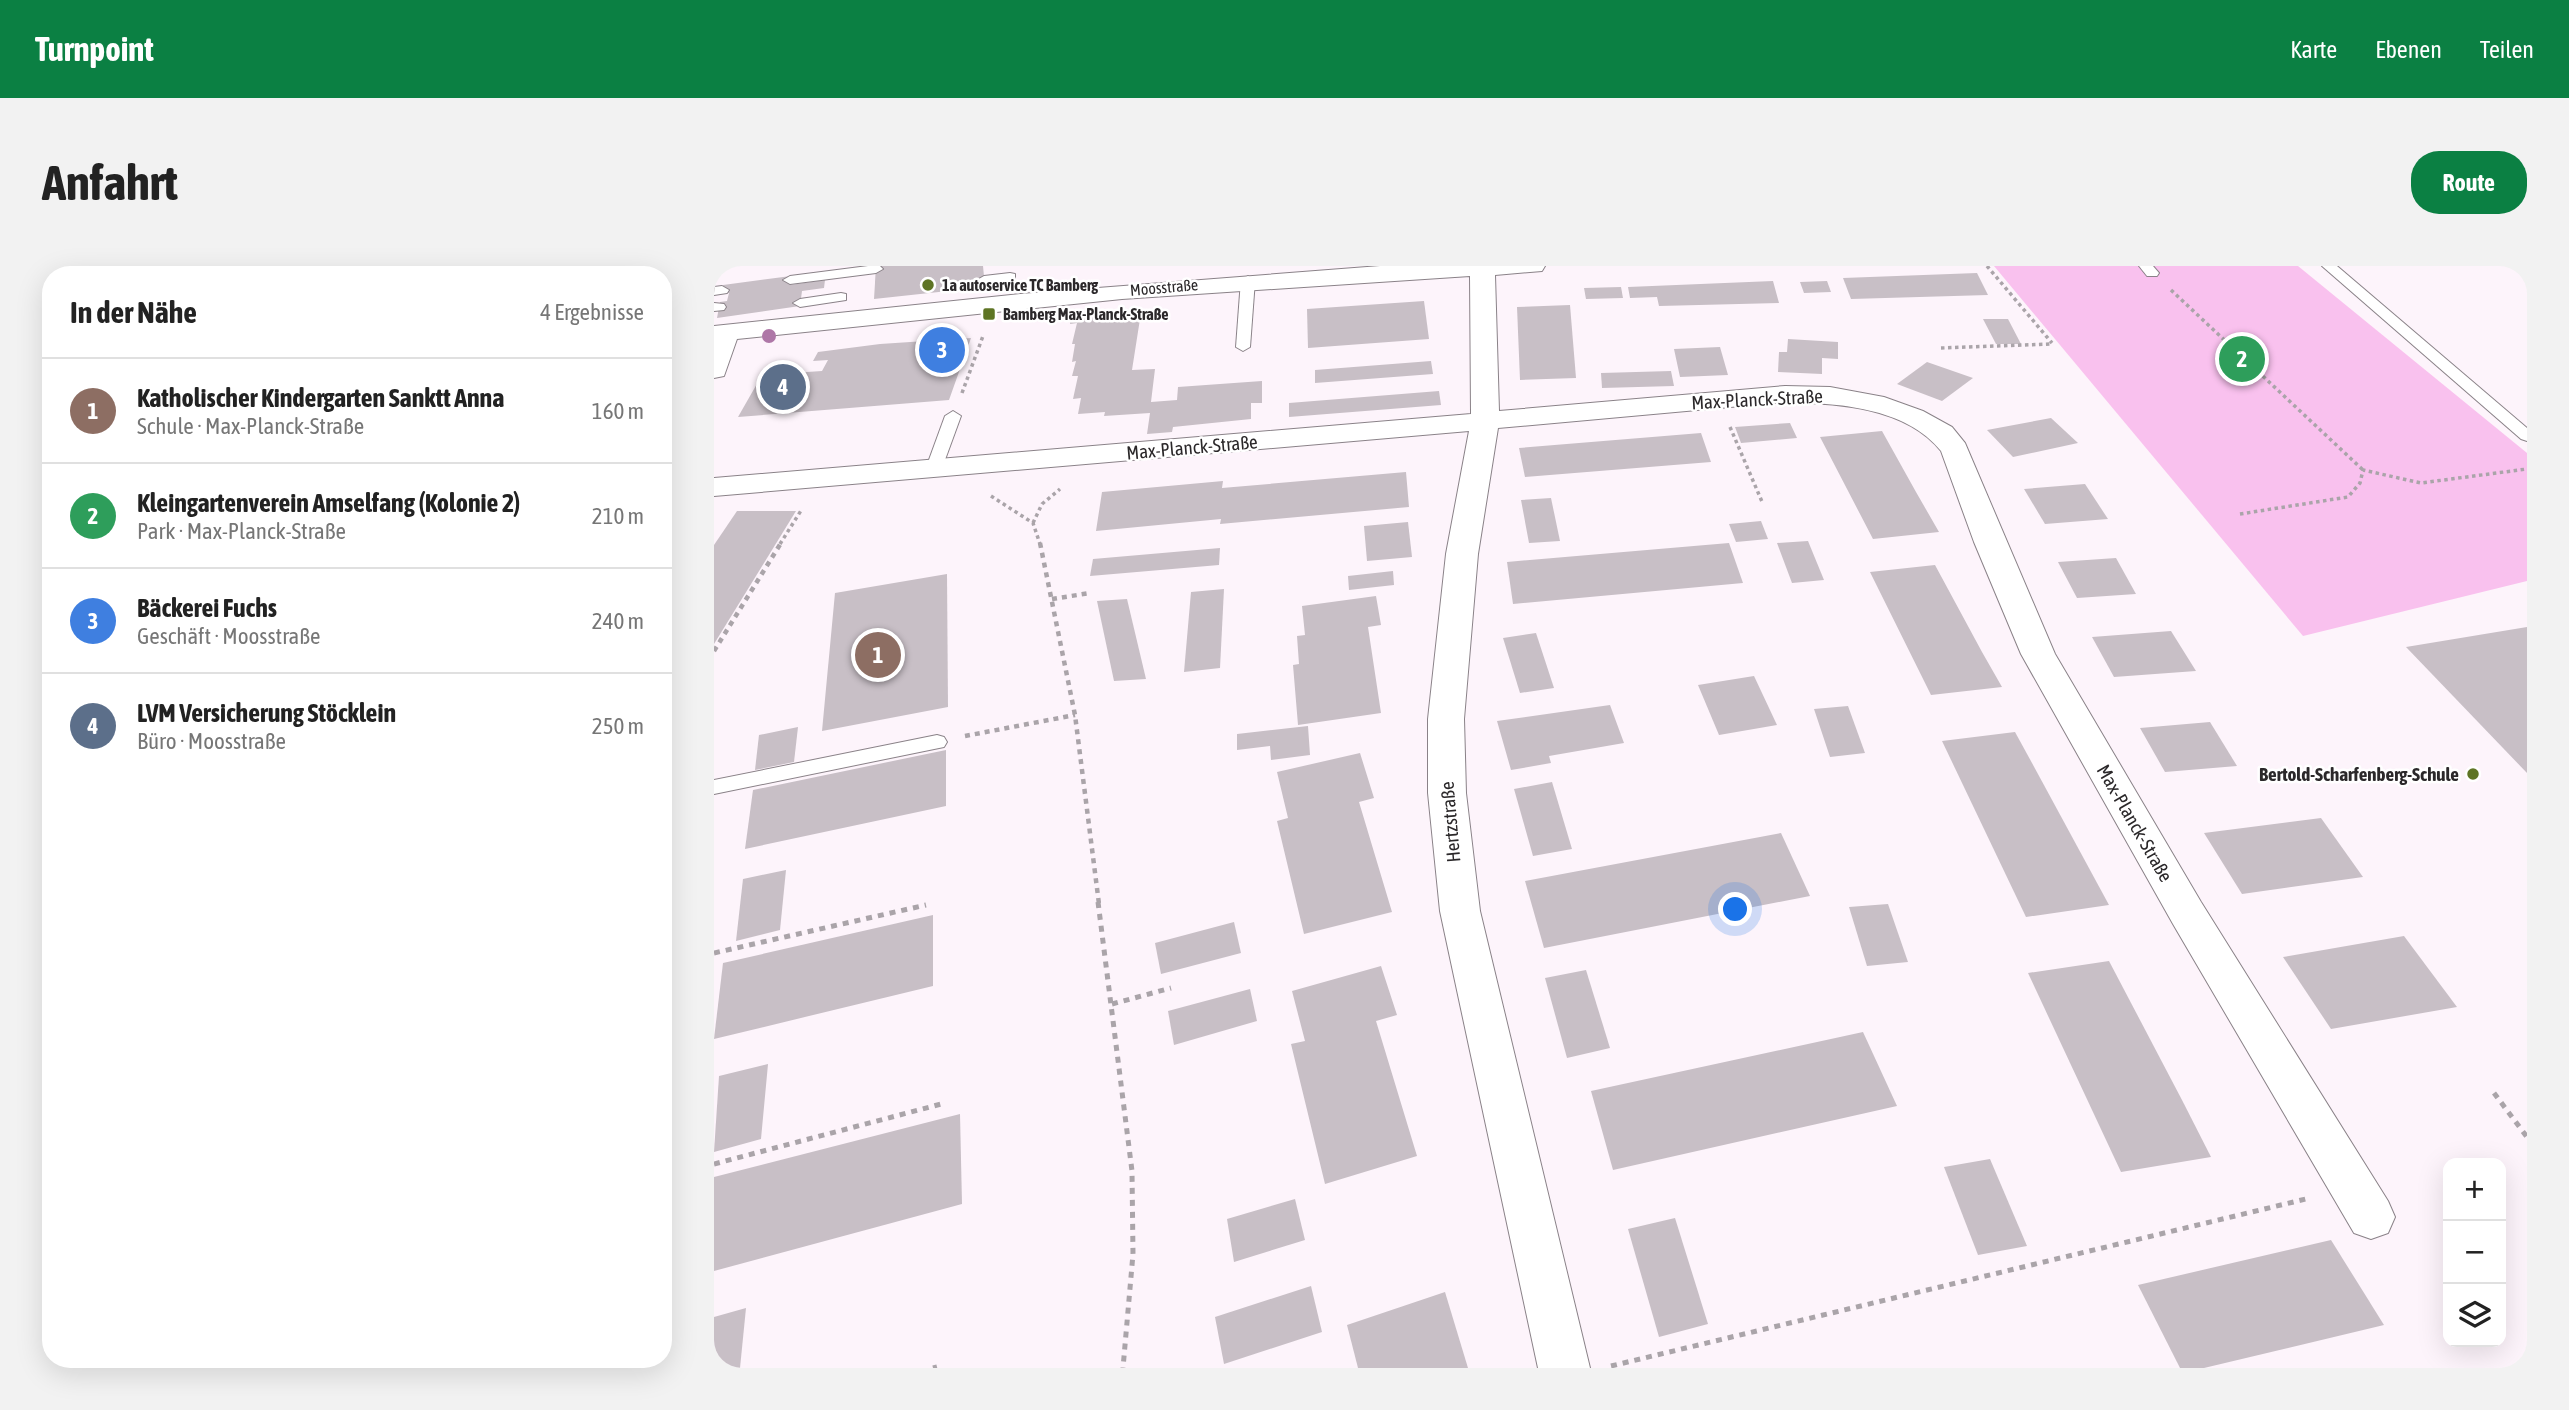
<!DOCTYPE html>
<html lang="de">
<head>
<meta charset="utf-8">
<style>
	body { margin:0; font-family:"Asap Condensed",sans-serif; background:#f2f2f2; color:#222 }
	.controls { position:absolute; right:21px; bottom:21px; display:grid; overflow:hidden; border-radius:14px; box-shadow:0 7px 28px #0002 }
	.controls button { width:63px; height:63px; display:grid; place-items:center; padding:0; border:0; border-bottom:2px solid #e0e0e0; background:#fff; color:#222; font:35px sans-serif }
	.you { position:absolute; left:1022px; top:644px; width:24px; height:24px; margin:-18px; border:5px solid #fff; border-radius:50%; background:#1a73e8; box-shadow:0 0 0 10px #1a73e833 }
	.badge { display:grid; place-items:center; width:46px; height:46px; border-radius:50%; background:#0b8043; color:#fff; font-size:23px; font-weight:700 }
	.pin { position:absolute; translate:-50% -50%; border:4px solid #fff; box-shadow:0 2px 7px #0006 }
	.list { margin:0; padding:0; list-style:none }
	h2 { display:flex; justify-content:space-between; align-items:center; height:91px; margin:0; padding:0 28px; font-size:30px }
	h2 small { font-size:23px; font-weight:400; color:#767676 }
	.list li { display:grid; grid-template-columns:46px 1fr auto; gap:21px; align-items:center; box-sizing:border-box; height:105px; padding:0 28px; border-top:2px solid #e0e0e0 }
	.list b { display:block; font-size:26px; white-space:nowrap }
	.list p { margin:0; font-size:23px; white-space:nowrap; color:#767676 }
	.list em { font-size:23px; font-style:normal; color:#767676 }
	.icon { flex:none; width:38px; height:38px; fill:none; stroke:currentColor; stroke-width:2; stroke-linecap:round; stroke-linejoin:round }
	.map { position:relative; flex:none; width:1813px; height:1102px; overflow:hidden; border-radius:28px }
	header { display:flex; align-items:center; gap:42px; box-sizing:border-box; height:98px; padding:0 35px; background:#0b8043; color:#fff }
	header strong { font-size:33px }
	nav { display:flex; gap:38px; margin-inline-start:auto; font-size:24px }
	.intro { display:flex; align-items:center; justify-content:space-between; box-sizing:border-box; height:168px; padding:0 42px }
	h1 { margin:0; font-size:49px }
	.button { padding:18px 32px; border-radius:28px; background:#0b8043; color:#fff; font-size:24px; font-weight:700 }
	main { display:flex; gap:42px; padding:0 42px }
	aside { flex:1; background:#fff; border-radius:28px; box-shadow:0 7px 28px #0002 }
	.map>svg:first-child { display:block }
	.green { fill:#f9c1ee }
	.building { fill:#c8bfc6 }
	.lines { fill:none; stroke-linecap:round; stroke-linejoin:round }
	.lane-casing { stroke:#8a8288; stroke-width:2 }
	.street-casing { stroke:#8a8288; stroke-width:2 }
	.path-far2 { stroke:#aaa4a9; stroke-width:3.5; stroke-dasharray:3.5 3.5; stroke-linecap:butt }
	.path-far1 { stroke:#aaa4a9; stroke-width:4.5; stroke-dasharray:5 5; stroke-linecap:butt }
	.path { stroke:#aaa4a9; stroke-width:5; stroke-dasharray:6 6; stroke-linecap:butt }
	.lane { fill:#fff; fill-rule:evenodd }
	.street { fill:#fff; fill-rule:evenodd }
	.tree { fill:#ae77a7 }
	.poi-dot { fill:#5e7424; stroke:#fff; stroke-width:2.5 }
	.labels { text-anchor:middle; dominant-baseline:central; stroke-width:5; stroke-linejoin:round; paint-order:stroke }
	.far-poi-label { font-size:16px; font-weight:bold; fill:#2b282a; stroke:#fff; text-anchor:start }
	.far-street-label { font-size:16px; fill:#2b282a; stroke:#fff }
	.street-label { font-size:19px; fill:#2b282a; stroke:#fff }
	.poi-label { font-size:19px; font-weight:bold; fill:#2b282a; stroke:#fff; text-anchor:end }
</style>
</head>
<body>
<header>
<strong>Turnpoint</strong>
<nav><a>Karte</a><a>Ebenen</a><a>Teilen</a></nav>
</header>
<div class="intro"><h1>Anfahrt</h1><a class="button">Route</a></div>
<main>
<aside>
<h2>In der Nähe<small>4 Ergebnisse</small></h2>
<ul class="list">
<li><span class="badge" style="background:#8d6e63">1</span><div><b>Katholischer Kindergarten Sanktt Anna</b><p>Schule · Max-Planck-Straße</p></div><em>160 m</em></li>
<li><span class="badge" style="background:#2e9e5b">2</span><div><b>Kleingartenverein Amselfang (Kolonie 2)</b><p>Park · Max-Planck-Straße</p></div><em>210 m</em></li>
<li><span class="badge" style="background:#3f7fe0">3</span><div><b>Bäckerei Fuchs</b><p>Geschäft · Moosstraße</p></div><em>240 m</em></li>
<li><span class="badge" style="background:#5c6f8a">4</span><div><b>LVM Versicherung Stöcklein</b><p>Büro · Moosstraße</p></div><em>250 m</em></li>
</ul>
</aside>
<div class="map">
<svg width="1813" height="1102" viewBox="0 0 1813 1102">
	<rect width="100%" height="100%" fill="#fdf4fb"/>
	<path class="green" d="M1280 0H1584L1813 187V315L1589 370Z"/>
	<g class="building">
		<path d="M162 0H269L271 21 160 33Z"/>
		<path d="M1263 7 1274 29 1137 33 1129 12Z"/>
		<path d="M77 10 76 19 111 14 110 22 88 25 86 40 3 52 6 36 13 35 15 27 8 28 9 19Z"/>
		<path d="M1059 15 1065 37 945 40 943 31 916 32 914 21Z"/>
		<path d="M1113 15 1117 26 1090 27 1086 16Z"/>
		<path d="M907 21 909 32 872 33 870 22Z"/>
		<path d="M710 35 715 73 594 82 593 43Z"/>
		<path d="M856 39 862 112 806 114 803 41Z"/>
		<path d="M411 45 409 55 426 53 418 104 441 103 437 136 463 134 464 121 548 115V137H537V153L459 161 458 166 433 168 436 147 390 150 391 146 364 148 367 132 359 133 364 110H358L362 95 358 96 361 78H358L363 57 356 58 358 49Z"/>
		<path d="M1269 53H1294L1307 78H1282Z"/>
		<path d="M257 72 235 134 24 151 48 109 108 105 114 94 99 95 104 86 166 78Z"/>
		<path d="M1074 73 1124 76V93L1108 92V108L1064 106 1065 86H1073Z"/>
		<path d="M1006 81 1014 109 966 111 960 83Z"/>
		<path d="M717 95 719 108 601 117V104Z"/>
		<path d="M1213 96 1259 112 1228 135 1183 118Z"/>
		<path d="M957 105 960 120 888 122 887 107Z"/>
		<path d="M725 125 727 139 575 151V137Z"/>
		<path d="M1337 152 1364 177 1299 191 1273 164Z"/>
		<path d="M1076 157 1083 172 1027 177 1021 161Z"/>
		<path d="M1168 165 1202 226 1225 266 1159 273 1106 171Z"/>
		<path d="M987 167 997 196 811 211 805 182Z"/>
		<path d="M692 206 695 241 506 258 507 253 382 265 388 226 509 215 508 222Z"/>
		<path d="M1371 218 1394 253 1331 258 1310 223Z"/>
		<path d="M837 232 846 275 815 277 807 234Z"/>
		<path d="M23 245H82L0 378V279Z"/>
		<path d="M1047 255 1054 273 1022 276 1015 258Z"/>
		<path d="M694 256 698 291 653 295 650 260Z"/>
		<path d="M1094 275 1110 314 1078 317 1063 277Z"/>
		<path d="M1015 277 1029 317 799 338 793 296Z"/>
		<path d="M506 282 505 299 376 310 379 293Z"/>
		<path d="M1402 292 1422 328 1363 332 1344 296Z"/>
		<path d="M1221 299 1268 386 1288 421 1217 429 1156 306Z"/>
		<path d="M679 305 680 319 635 324 634 310Z"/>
		<path d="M233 308 234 441 108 465 121 327Z"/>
		<path d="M510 323 506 402 470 406 477 326Z"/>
		<path d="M662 330 667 359 654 361 667 447 584 459 579 399 585 398 583 370 591 369 588 340Z"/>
		<path d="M413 333 432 413 400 415 383 335Z"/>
		<path d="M1813 361V507L1692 381Z"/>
		<path d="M1457 365 1482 405 1400 411 1378 371Z"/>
		<path d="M822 367 840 422 806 427 789 372Z"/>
		<path d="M1040 410 1063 459 1005 469 984 419Z"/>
		<path d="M896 439 910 477 835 490 837 497 797 504 783 455Z"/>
		<path d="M1134 440 1151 487 1116 491 1100 443Z"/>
		<path d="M1496 456 1523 500 1451 506 1426 462Z"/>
		<path d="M594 460 596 489 557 494 556 480 523 484V468Z"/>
		<path d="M84 461 80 496 41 504 45 469Z"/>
		<path d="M1301 466 1318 497 1395 639 1312 651 1228 475Z"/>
		<path d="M232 484V540L31 583 39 524Z"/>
		<path d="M646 487 660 532 645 536 678 646 590 668 563 555 574 552 563 506Z"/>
		<path d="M838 516 858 583 819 590 800 523Z"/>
		<path d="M1607 552 1649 611 1528 628 1490 567Z"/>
		<path d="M1067 567 1096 630 830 682 811 615Z"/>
		<path d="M72 604 66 664 22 675 29 613Z"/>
		<path d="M1174 638 1194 696 1153 700 1135 641Z"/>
		<path d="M219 649V720L0 773 9 697Z"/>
		<path d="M520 656 527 687 447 708 441 677Z"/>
		<path d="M1690 670 1743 741 1617 763 1569 691Z"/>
		<path d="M1395 695 1468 834 1497 891 1407 906 1314 707Z"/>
		<path d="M667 700 683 749 662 755 703 890 611 918 577 778 591 775 578 725Z"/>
		<path d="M872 704 896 782 853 792 831 712Z"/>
		<path d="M536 723 543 755 460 779 454 745Z"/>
		<path d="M1149 766 1183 840 899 904 877 825Z"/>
		<path d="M54 798 47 873 0 886 5 810Z"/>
		<path d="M246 848 248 938 0 1005V911Z"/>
		<path d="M1276 893 1313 980 1264 989 1230 901Z"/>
		<path d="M581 933 591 974 520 996 513 953Z"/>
		<path d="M961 952 994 1058 945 1071 914 963Z"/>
		<path d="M1617 974 1670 1059 1490 1102H1466L1424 1019Z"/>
		<path d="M597 1020 608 1066 510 1098 501 1051Z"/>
		<path d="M731 1026 754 1102H644L633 1059Z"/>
		<path d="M32 1042 26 1102H0V1051Z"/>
	</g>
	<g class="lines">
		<defs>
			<g id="lane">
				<path d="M154 0H166L169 3 162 7 76 18 69 14 76 10Z"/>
				<path d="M1425 0H1439L1445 7 1443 10H1433Z"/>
				<path d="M1608 0H1623L1813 162V175L1807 173Z"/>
				<path d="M296 7 301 8V14L270 18 263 14 270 10Z"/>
				<path d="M534 10 541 14 536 81 529 85 522 81 527 14Z"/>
				<path d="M8 20 15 24 13 27 0 29V21Z"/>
				<path d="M127 27 132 28V34L86 41 79 37 86 33Z"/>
				<path d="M0 37 10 38 12 41 10 44 0 45Z"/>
				<path d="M239 145 247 150 228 202 220 207 214 205 212 202 231 150Z"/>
				<path d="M223 469 230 471 233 476 230 481 0 528V514Z"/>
			</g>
			<path id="street" d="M666 0H831L828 5 781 9 785 145 1071 120 1116 121 1170 131 1209 145 1238 161 1251 177 1341 388 1487 636 1674 935 1681 951 1674 967 1657 973 1640 967 1459 658 1307 388 1260 276 1227 185C1192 141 1122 137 1071 136L784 162 764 288 750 453 752 527 766 645 876 1102H824L726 645 714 527V453L732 288 755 165 0 230V212L757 148 756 10 408 33 23 73 10 110 0 112V60L306 28Z"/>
		</defs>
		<use href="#lane" class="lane-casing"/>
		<use href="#street" class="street-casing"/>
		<g class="path-far2">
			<path d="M1273 0 1338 77"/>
			<path d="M1457 24 1649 204"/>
			<path d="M1227 82 1338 78"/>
			<path d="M248 127 269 70"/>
			<path d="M1016 161 1049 238"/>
			<path d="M277 230 319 257 326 278"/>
			<path d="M1526 248 1634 231 1646 217 1649 204 1707 217 1813 203"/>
			<path d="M319 257 328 238 346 223"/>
			<path d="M66 278 88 243"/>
		</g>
		<g class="path-far1">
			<path d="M326 277 361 449 385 638"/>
			<path d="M338 333 376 327"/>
			<path d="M0 385 67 277"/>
			<path d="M251 470 361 449"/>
		</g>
		<g class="path">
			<path d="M384 636 418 905 419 988 409 1102"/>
			<path d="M0 687 212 639"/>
			<path d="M398 738 457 722"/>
			<path d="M1780 827 1813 871"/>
			<path d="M0 898 231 837"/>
			<path d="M897 1100 1596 932"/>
			<path d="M219 1102 223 1101"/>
		</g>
		<use href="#lane" class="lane"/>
		<use href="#street" class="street"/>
	</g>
	<circle class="tree" cx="55" cy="70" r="7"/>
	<g class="poi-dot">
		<circle cx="214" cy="19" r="7"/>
		<rect x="268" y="41" width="14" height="14" rx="3.5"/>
		<circle cx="1759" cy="508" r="7"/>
	</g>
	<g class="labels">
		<g class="far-poi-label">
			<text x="228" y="19">1a autoservice TC Bamberg</text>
			<text x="289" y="48">Bamberg Max-Planck-Straße</text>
		</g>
		<g class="far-street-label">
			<text transform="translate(450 21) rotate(-5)">Moosstraße</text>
		</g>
		<g class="street-label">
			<text transform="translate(1043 133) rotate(-3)">Max-Planck-Straße</text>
			<text transform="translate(478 181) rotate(-5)">Max-Planck-Straße</text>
			<text transform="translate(736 556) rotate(-95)">Hertzstraße</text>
			<text transform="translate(1421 557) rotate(60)">Max-Planck-Straße</text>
		</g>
		<g class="poi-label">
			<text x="1745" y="508">Bertold-Scharfenberg-Schule</text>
		</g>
	</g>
</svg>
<div class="controls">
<button>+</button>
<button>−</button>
<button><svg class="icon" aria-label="layers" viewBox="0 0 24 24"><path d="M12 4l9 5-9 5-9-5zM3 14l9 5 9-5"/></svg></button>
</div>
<div class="you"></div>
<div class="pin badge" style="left:164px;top:389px;background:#8d6e63">1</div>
<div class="pin badge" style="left:1528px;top:93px;background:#2e9e5b">2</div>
<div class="pin badge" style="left:228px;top:84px;background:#3f7fe0">3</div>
<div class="pin badge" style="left:69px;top:121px;background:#5c6f8a">4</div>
</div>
</main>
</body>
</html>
